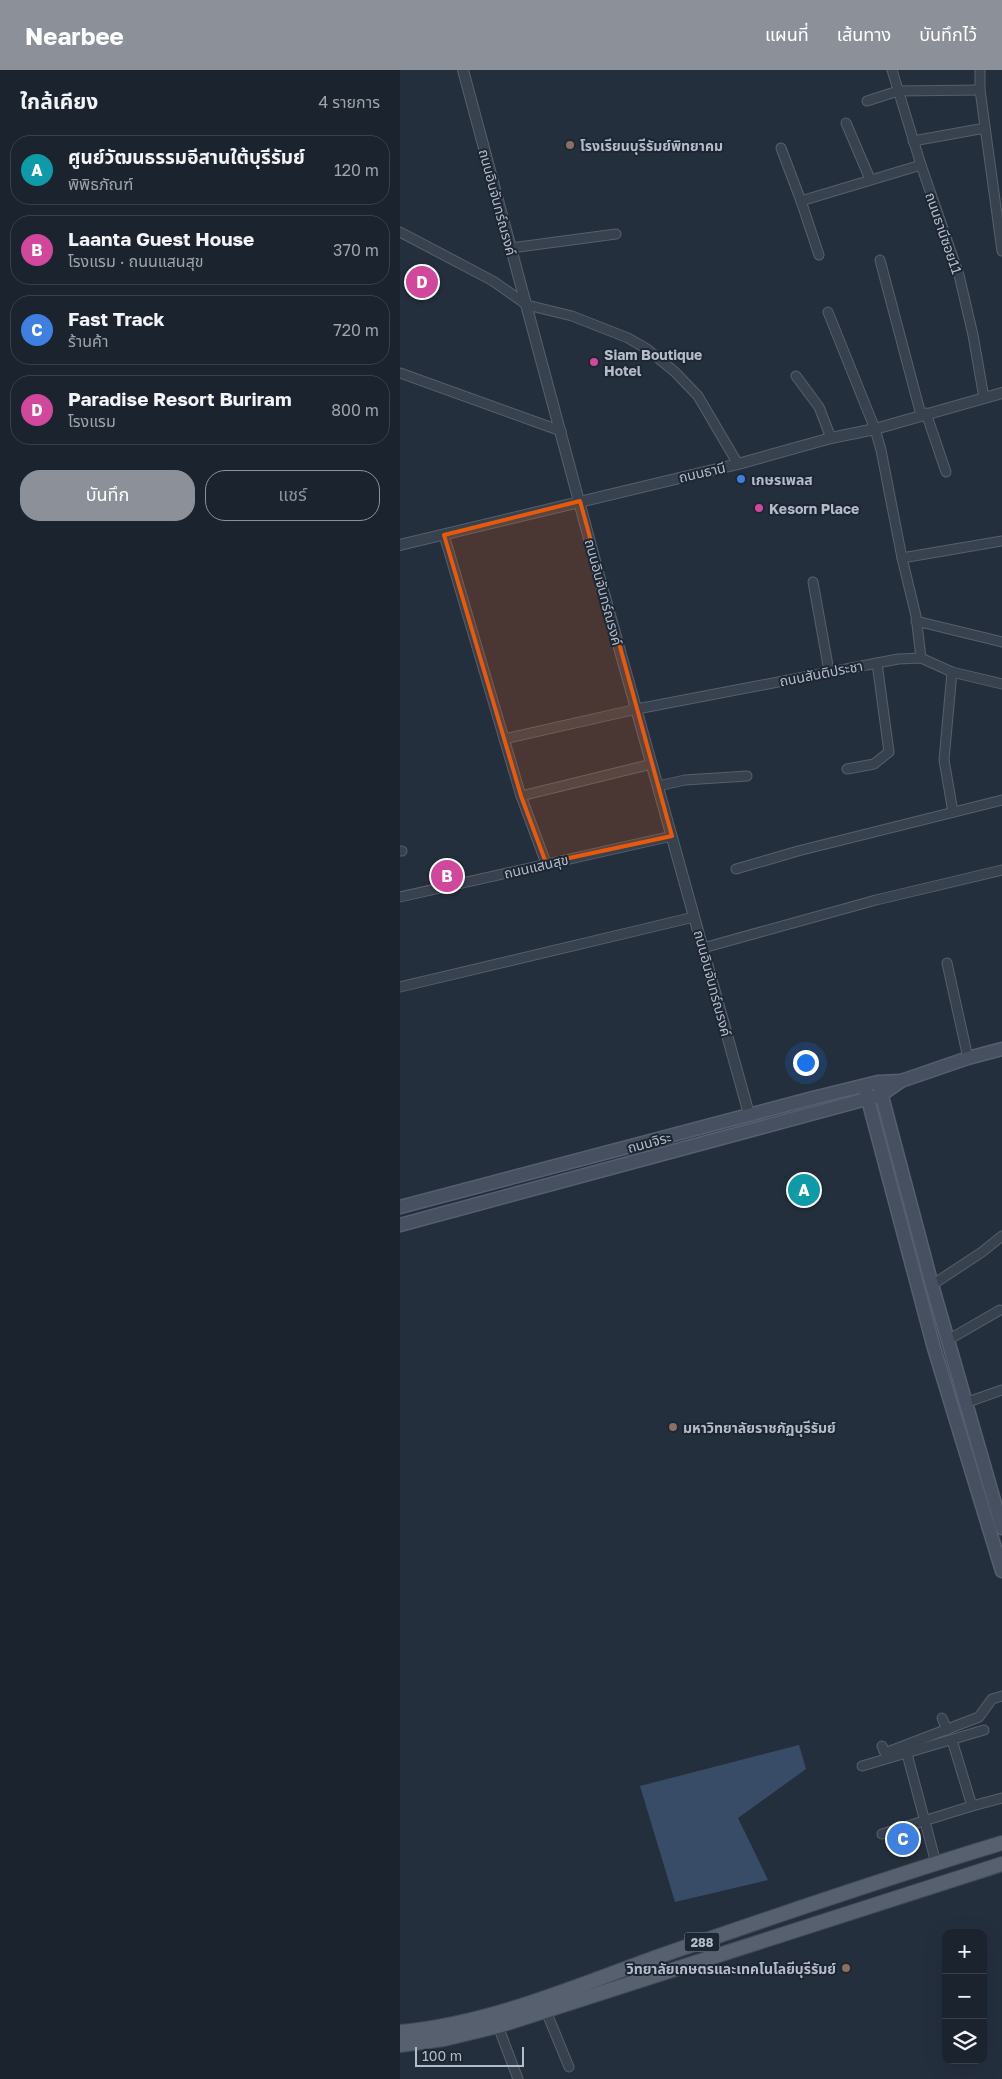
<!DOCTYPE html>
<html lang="th">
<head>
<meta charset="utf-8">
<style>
	body { margin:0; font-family:"Golos Text","Noto Sans Thai",sans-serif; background:#282f3a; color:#f1f3f6 }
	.controls { position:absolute; right:15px; bottom:15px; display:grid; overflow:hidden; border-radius:10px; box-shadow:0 5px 20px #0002 }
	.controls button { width:45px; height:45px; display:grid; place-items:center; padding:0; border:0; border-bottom:1px solid #39404a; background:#1b232e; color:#f1f3f6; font:25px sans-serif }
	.scale { position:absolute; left:15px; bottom:12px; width:109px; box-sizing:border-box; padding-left:5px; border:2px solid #b4bcc9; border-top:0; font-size:14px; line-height:18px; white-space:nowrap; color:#b4bcc9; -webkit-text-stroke:4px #1d2633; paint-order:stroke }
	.you { position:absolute; left:405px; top:992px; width:18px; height:18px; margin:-12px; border:4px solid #fff; border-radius:50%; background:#1a73e8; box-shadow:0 0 0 8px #1a73e833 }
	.badge { display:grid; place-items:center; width:32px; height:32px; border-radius:50%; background:#8c9099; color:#fff; font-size:16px; font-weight:700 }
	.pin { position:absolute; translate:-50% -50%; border:2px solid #fff; box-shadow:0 1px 5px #0006 }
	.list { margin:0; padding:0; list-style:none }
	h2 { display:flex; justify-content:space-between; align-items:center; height:65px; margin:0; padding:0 20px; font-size:21px }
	h2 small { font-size:16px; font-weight:400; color:#a0a4aa }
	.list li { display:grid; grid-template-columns:32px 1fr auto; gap:15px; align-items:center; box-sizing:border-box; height:70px; margin:0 10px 10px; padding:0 10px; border:1px solid #39404a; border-radius:20px }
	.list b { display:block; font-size:19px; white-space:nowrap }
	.list p { margin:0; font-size:16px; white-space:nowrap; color:#a0a4aa }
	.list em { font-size:16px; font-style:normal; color:#a0a4aa }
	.actions { display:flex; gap:10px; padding:15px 20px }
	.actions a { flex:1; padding:11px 0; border:1px solid #8c9099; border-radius:20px; text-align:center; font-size:18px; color:#8c9099 }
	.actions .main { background:#8c9099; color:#fff }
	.icon { flex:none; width:28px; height:28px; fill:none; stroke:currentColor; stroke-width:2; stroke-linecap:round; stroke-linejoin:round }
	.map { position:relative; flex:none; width:602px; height:2009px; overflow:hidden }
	header { display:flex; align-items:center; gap:30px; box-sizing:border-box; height:70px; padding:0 25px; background:#8c9099; color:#fff }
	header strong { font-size:24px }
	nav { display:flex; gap:28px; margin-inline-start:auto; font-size:18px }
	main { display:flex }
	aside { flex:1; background:#1b232e }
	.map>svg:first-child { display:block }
	.water { fill:#394c67 }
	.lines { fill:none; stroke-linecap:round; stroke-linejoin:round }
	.minor-casing { stroke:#565f6c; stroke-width:11 }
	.tertiary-casing { stroke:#565f6c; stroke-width:12 }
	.secondary-casing { stroke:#565f6c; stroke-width:15 }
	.primary-casing { stroke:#414a57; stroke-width:16 }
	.minor { stroke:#38414e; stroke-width:9 }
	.tertiary { stroke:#38414e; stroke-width:10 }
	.secondary { stroke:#465061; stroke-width:12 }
	.primary { stroke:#56606e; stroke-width:14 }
	.marked { fill:#e8590c; fill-opacity:0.2; stroke:#e8590c; stroke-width:4; stroke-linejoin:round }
	.education-dot { fill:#8d6e63; stroke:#1d2633; stroke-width:2 }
	.hotel-dot { fill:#d1479c; stroke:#1d2633; stroke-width:2 }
	.shop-dot { fill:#3f7fe0; stroke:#1d2633; stroke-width:2 }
	.labels { text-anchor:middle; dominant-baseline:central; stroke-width:4; stroke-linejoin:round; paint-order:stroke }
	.shield { fill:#1d2633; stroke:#878f9c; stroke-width:1 }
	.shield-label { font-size:12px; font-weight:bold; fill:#b4bcc9 }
	.poi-label { font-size:14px; font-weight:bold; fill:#b4bcc9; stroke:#1d2633; text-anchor:start }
	.street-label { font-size:14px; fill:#b4bcc9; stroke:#1d2633 }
</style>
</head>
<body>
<header>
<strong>Nearbee</strong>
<nav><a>แผนที่</a><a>เส้นทาง</a><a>บันทึกไว้</a></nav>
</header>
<main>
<aside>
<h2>ใกล้เคียง<small>4 รายการ</small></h2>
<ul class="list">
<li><span class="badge" style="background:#0f9aa8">A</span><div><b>ศูนย์วัฒนธรรมอีสานใต้บุรีรัมย์</b><p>พิพิธภัณฑ์</p></div><em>120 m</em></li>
<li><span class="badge" style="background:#d1479c">B</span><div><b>Laanta Guest House</b><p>โรงแรม · ถนนแสนสุข</p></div><em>370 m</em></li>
<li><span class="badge" style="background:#3f7fe0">C</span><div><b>Fast Track</b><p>ร้านค้า</p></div><em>720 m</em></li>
<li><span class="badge" style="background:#d1479c">D</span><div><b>Paradise Resort Buriram</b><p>โรงแรม</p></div><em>800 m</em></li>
</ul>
<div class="actions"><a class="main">บันทึก</a><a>แชร์</a></div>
</aside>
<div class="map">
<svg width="602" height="2009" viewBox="0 0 602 2009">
	<rect width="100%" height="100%" fill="#242f3e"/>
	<path class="water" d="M399 1675 406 1699 338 1748 368 1810 275 1832 240 1716Z"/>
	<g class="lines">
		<defs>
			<g id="minor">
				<path d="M492 0 521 95 559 205 573 265 584 328"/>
				<path d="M580 0V20L602 181"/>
				<path d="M467 31 498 21 580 20"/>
				<path d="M446 53 470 109"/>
				<path d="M513 71 585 58"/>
				<path d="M381 78 401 131 521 95"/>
				<path d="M401 131 419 185"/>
				<path d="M0 162 93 211 127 235 172 246 228 268 247 279 275 302 298 326 338 394"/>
				<path d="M111 178 216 164"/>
				<path d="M480 190 521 345"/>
				<path d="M428 242 475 359 481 380 502 488 516 546 521 588"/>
				<path d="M0 303 161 361"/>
				<path d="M396 306 419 337 431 368"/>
				<path d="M526 343 546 402"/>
				<path d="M44 465 121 726 146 793"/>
				<path d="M502 488 602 471"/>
				<path d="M413 512 429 601"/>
				<path d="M516 551 602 572"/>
				<path d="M552 602 544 690 553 742"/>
				<path d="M104 669 237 639 498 589 521 588 552 602 602 614"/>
				<path d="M447 699 474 694 489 682 477 593"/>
				<path d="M258 716 285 710 347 706"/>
				<path d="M121 726 252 694"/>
				<path d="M0 781H2"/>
				<path d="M336 799 398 781 602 730"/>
				<path d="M0 827 272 766"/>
				<path d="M303 878 476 830 602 800"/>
				<path d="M547 893 568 988"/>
				<path d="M0 917 294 847"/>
				<path d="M532 1215 582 1182 602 1166"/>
				<path d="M548 1270 600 1240"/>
				<path d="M565 1333 602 1320"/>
				<path d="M542 1648 547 1660"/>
				<path d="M482 1676 485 1683 579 1647 592 1629 602 1626"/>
				<path d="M507 1684 536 1793"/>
				<path d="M462 1696 584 1660"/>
				<path d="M572 1736 602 1728"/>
				<path d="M482 1764 572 1736 552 1670"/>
				<path d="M146 1941 169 1997"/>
				<path d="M98 1956 118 2009"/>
			</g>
			<g id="tertiary">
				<path d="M63 0 198 502 349 1044"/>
				<path d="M0 475 338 394 431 368 475 359 602 323"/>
			</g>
			<g id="secondary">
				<path d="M480 1019 532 1215 602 1458"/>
				<path d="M466 1022 534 1278 602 1501"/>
				<path d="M0 1137 409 1029 478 1012 501 1011"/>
				<path d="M0 1155 481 1025 501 1011 568 988 602 979"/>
			</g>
			<g id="primary">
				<path d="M0 1962C89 1954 174 1917 257 1887 372 1847 486 1808 602 1773"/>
				<path d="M0 1975 44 1969 98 1956 602 1794"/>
			</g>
		</defs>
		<use href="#minor" class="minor-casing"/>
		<use href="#tertiary" class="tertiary-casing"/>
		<use href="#secondary" class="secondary-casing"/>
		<use href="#primary" class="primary-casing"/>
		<use href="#minor" class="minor"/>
		<use href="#tertiary" class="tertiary"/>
		<use href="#secondary" class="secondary"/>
		<use href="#primary" class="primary"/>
	</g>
	<path class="marked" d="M180 431 272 766 146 793 121 726 44 465Z"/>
	<g class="education-dot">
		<circle cx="170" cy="75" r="5"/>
		<circle cx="273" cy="1357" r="5"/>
		<circle cx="446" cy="1898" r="5"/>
	</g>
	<g class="hotel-dot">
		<circle cx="194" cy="292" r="5"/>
		<circle cx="359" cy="438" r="5"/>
	</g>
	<circle class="shop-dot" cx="341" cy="409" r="5"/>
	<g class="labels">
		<rect class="shield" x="284.5" y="1862.5" width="35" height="19" rx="4"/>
		<g class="shield-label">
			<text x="302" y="1872">288</text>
		</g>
		<g class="poi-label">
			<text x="180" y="75">โรงเรียนบุรีรัมย์พิทยาคม</text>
			<text x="204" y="284">Siam Boutique<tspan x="204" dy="16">Hotel</tspan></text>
			<text x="351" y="409">เกษรเพลส</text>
			<text x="369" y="438">Kesorn Place</text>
			<text x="283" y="1357">มหาวิทยาลัยราชภัฏบุรีรัมย์</text>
			<text x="436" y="1898" text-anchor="end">วิทยาลัยเกษตรและเทคโนโลยีบุรีรัมย์</text>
		</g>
		<g class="street-label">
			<text transform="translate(98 132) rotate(75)">ถนนอินจันทร์ณรงค์</text>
			<text transform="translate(544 163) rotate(71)">ถนนธานีซอย11</text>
			<text transform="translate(302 402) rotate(-13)">ถนนธานี</text>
			<text transform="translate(204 522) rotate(75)">ถนนอินจันทร์ณรงค์</text>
			<text transform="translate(421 603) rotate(-11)">ถนนสันติประชา</text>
			<text transform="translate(136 796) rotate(-13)">ถนนแสนสุข</text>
			<text transform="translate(313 913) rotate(75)">ถนนอินจันทร์ณรงค์</text>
			<text transform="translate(249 1072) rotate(-15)">ถนนจิระ</text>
		</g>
	</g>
</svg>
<div class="controls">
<button>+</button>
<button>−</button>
<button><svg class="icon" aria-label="layers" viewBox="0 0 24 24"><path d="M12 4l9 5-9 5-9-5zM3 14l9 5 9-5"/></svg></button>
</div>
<div class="scale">100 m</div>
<div class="you"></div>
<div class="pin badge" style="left:404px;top:1120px;background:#0f9aa8">A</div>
<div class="pin badge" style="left:47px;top:806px;background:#d1479c">B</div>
<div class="pin badge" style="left:503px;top:1769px;background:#3f7fe0">C</div>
<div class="pin badge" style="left:22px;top:212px;background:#d1479c">D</div>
</div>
</main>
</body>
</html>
